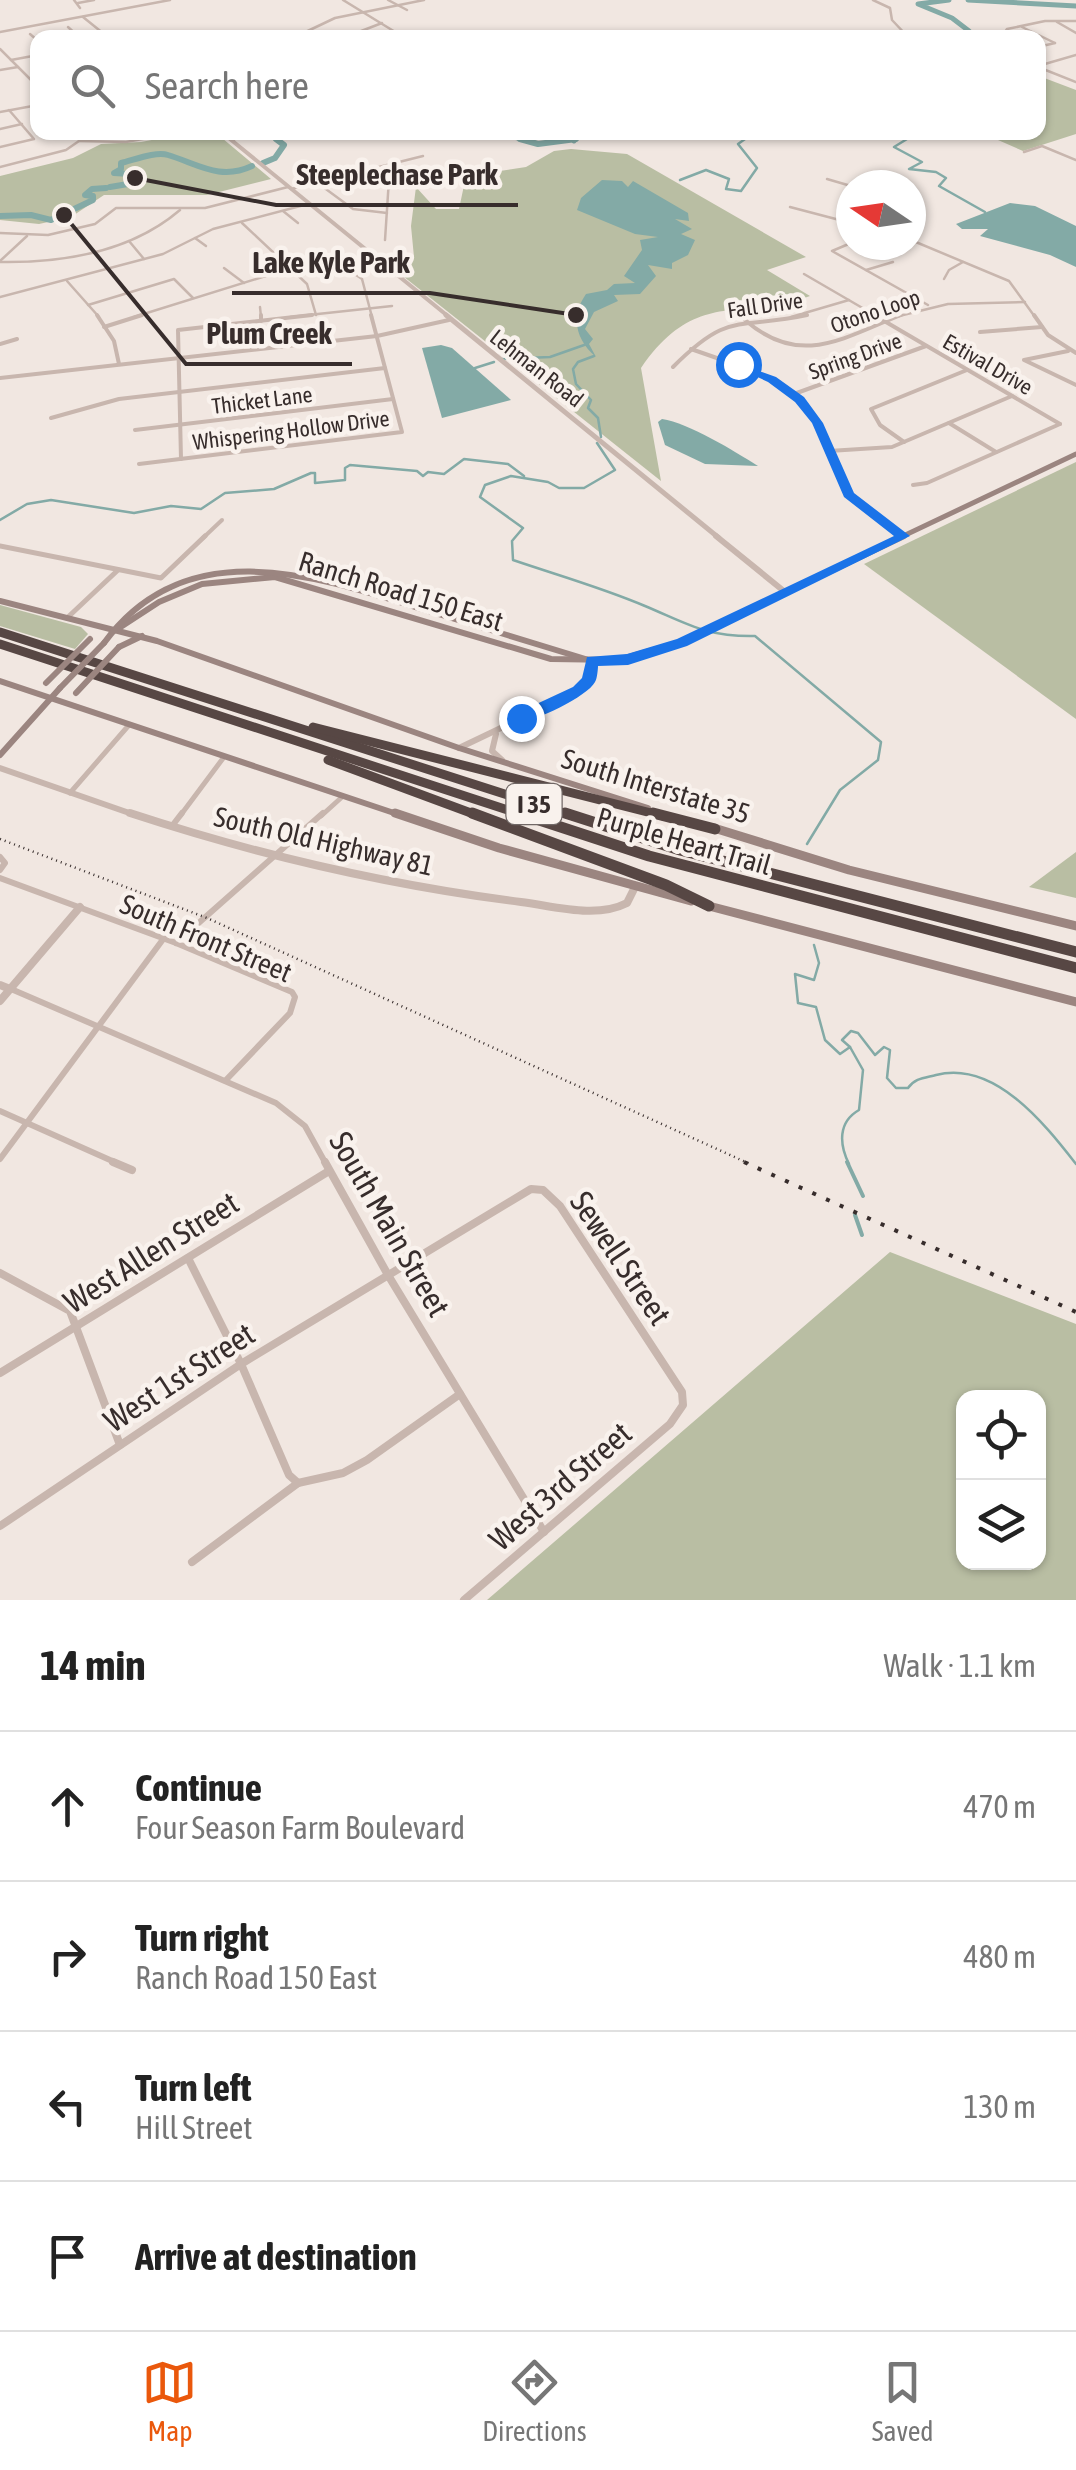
<!DOCTYPE html>
<html lang="en">
<head>
<meta charset="utf-8">
<style>
	body { margin:0; font-family:"Asap Condensed",sans-serif; background:#f6f6f6; color:#222 }
	.controls { position:absolute; right:30px; bottom:30px; display:grid; overflow:hidden; border-radius:20px; box-shadow:0 2px 8px #0004 }
	.controls button { width:90px; height:90px; display:grid; place-items:center; padding:0; border:0; border-bottom:2px solid #e0e0e0; background:#fff; color:#222; font:50px sans-serif }
	.compass { position:absolute; left:836px; top:170px; width:90px; height:90px; border-radius:50%; background:#fff; box-shadow:0 2px 8px #0004; rotate:283deg }
	.stop { position:absolute; width:30px; height:30px; margin:-22px; border:8px solid #1a73e8; border-radius:50%; background:#fff }
	.stop.end { background:#1a73e8; border-color:#fff; box-shadow:0 2px 10px #0008 }
	.list { margin:0; padding:0; list-style:none }
	h2 { display:flex; justify-content:space-between; align-items:center; height:130px; margin:0; padding:0 40px; font-size:42px }
	h2 small { font-size:32px; font-weight:400; color:#767676 }
	.list li { display:grid; grid-template-columns:65px 1fr auto; gap:30px; align-items:center; box-sizing:border-box; height:150px; padding:0 40px; border-top:2px solid #e0e0e0 }
	.list b { display:block; font-size:38px; white-space:nowrap }
	.list p { margin:0; font-size:32px; white-space:nowrap; color:#767676 }
	.list em { font-size:32px; font-style:normal; color:#767676 }
	.icon { flex:none; width:55px; height:55px; fill:none; stroke:currentColor; stroke-width:2; stroke-linecap:round; stroke-linejoin:round }
	.map { position:relative; flex:none; width:1076px; height:1600px; overflow:hidden }
	.search { position:absolute; background:#fff; box-shadow:0 2px 8px #0004; left:30px; right:30px; top:30px; height:110px; display:flex; align-items:center; gap:25px; box-sizing:border-box; padding:0 35px; border-radius:20px; color:#767676; font-size:38px }
	.sheet { height:730px; background:#fff }
	nav { display:flex; justify-content:space-around; align-items:center; box-sizing:border-box; height:140px; border-top:2px solid #e0e0e0; background:#fff; font-size:28px; color:#767676 }
	nav a { display:grid; justify-items:center; gap:5px }
	nav .on { color:#ea580c }
	.map>svg:first-child { display:block }
	.green { fill:#b9bea3; fill-rule:evenodd }
	.water { fill:#83aaa6 }
	.lines { fill:none; stroke-linecap:round; stroke-linejoin:round }
	.stream-far1 { stroke:#83aaa6; stroke-width:2.5 }
	.stream { stroke:#83aaa6; stroke-width:4 }
	.river-far1 { stroke:#83aaa6; stroke-width:5 }
	.river { stroke:#83aaa6; stroke-width:6 }
	.minor-far4 { stroke:#c8b6ae; stroke-width:2.5 }
	.minor-far3 { stroke:#c8b6ae; stroke-width:4 }
	.minor-far2 { stroke:#c8b6ae; stroke-width:5 }
	.minor-far1 { stroke:#c8b6ae; stroke-width:6 }
	.minor { stroke:#c8b6ae; stroke-width:8 }
	.tertiary-far4 { stroke:#c8b6ae; stroke-width:2.5 }
	.tertiary-far3 { stroke:#c8b6ae; stroke-width:4 }
	.tertiary-far2 { stroke:#c8b6ae; stroke-width:5 }
	.tertiary-far1 { stroke:#c8b6ae; stroke-width:6 }
	.tertiary { stroke:#c8b6ae; stroke-width:8 }
	.secondary-far2 { stroke:#9b8580; stroke-width:5 }
	.secondary-far1 { stroke:#9b8580; stroke-width:6 }
	.secondary { stroke:#9b8580; stroke-width:9 }
	.motorway-far1 { stroke:#574744; stroke-width:9 }
	.motorway { stroke:#574744; stroke-width:11 }
	.rail-far1 { stroke:#372d2c; stroke-width:2.5; stroke-dasharray:1 4; stroke-linecap:butt }
	.rail { stroke:#372d2c; stroke-width:4; stroke-dasharray:4 11; stroke-linecap:butt }
	.secondary-bridge { stroke:#9b8580; stroke-width:6 }
	.route { fill:#1a73e8 }
	.labels { text-anchor:middle; dominant-baseline:central; stroke-width:9; stroke-linejoin:round; paint-order:stroke }
	.far-street-label { font-size:22px; fill:#372d2c; stroke:#f9f2ed }
	.shield { fill:#f9f2ed; stroke:#716866; stroke-width:2.5 }
	.shield-label { font-size:25px; font-weight:bold; fill:#372d2c }
	.street-label { font-size:28px; fill:#372d2c; stroke:#f9f2ed }
	.near-street-label { font-size:32px; fill:#372d2c; stroke:#f9f2ed }
	.leader { fill:none; stroke:#372d2c; stroke-width:4 }
	.callout-dot { fill:#372d2c; stroke:#f9f2ed; stroke-width:4 }
	.callout-label { font-size:30px; text-anchor:middle; font-weight:bold; fill:#372d2c; stroke:#f9f2ed; stroke-width:9; stroke-linejoin:round; paint-order:stroke }
</style>
</head>
<body>
<div class="map">
<svg width="1076" height="1600" viewBox="0 0 1076 1600">
	<rect width="100%" height="100%" fill="#f1e7e1"/>
	<g class="green">
		<path d="M1039 76 1076 90V134L1023 151 982 133 1038 132Z"/>
		<path d="M189 133H216L271 179 207 195H104L71 217 39 224 0 220V176L73 158 101 144 141 142Z"/>
		<path d="M571 149 627 154 806 257 767 270 810 296C738 321 696 289 641 368L661 481 389 265 414 257 411 226 416 187 436 209H459L466 176 526 167 554 151Z"/>
		<path d="M1076 462V719L864 564Z"/>
		<path d="M0 605 81 627 88 634 75 649 0 626Z"/>
		<path d="M1076 852V898L1029 887Z"/>
		<path d="M890 1252 1076 1324V1600H487ZM964 1398H1038V1562H964Z"/>
	</g>
	<g class="water">
		<path d="M602 180 622 181 628 187 633 181 688 213 689 221 675 219 692 229 681 234 695 240 688 255 672 263V269L648 265 656 276 640 294 614 295 618 301 594 312 585 329 593 339 589 344 596 357C576 340 570 317 586 294L607 290 614 284 635 283 624 276 642 250 640 240 658 237 635 234 577 210 581 198Z"/>
		<path d="M1010 203 1035 206 1076 226V267L1050 255 980 236 988 229H962L956 224Z"/>
		<path d="M441 345 452 348 511 400 442 418 422 348Z"/>
		<path d="M662 419C689 423 734 451 758 466L705 464 665 445 658 422Z"/>
	</g>
	<g class="lines">
		<g class="stream-far1">
			<path d="M904 132 907 139 894 147 922 162 909 169 936 172 946 178 939 186 985 212"/>
			<path d="M680 180 706 170 729 179 726 189 741 191 757 168 738 144 755 132"/>
			<path d="M594 356 578 362 573 369 576 384 591 400 588 408 598 418 601 437"/>
			<path d="M502 359 550 357 587 344"/>
			<path d="M475 368 494 362"/>
			<path d="M597 443 615 470 584 488H559L548 482 511 476 485 485 480 497 523 528 512 541 513 560C557 575 603 588 645 606 688 624 706 637 755 636L881 742 878 760 840 790 807 844"/>
			<path d="M0 520 27 504 51 500 134 513 171 506 201 509 225 493 274 489 311 473H315V483L345 480V468L350 465 417 471 423 476 428 472 444 474 464 459 508 464 524 476"/>
			<path d="M814 945 819 963 814 980 795 974 798 1003 816 1007 825 1040 840 1054 850 1047 863 1070 859 1110C838 1122 839 1144 849 1164"/>
			<path d="M850 1047 842 1040 851 1031 858 1033 875 1055 884 1047 890 1050 887 1078 896 1088H908C915 1078 924 1078 936 1075 994 1060 1044 1123 1076 1164"/>
		</g>
		<g class="stream">
			<path d="M847 1162 863 1196"/>
			<path d="M855 1215 862 1235"/>
		</g>
		<g class="river-far1">
			<path d="M949 0 918 4 952 18 969 31 966 38"/>
			<path d="M968 0 1076 6"/>
			<path d="M266 132 279 141"/>
			<path d="M495 132 529 141"/>
			<path d="M574 141 579 132"/>
		</g>
		<g class="river">
			<path d="M520 139 538 144 576 139"/>
			<path d="M263 163 275 158 284 145 276 139"/>
			<path d="M110 187 134 183 130 174 114 173 121 169V163C134 160 156 151 168 155 198 164 220 181 252 166"/>
			<path d="M0 216 31 215 51 220 93 200V196L85 195 92 189 106 188"/>
		</g>
		<g class="minor-far4">
			<path d="M74 0 80 8"/>
			<path d="M343 0 405 38"/>
			<path d="M388 0 407 10"/>
			<path d="M873 0 890 8 892 20 909 38"/>
			<path d="M78 3 94 0"/>
			<path d="M1057 22 1076 33"/>
			<path d="M68 27 80 38"/>
			<path d="M1022 27 1055 43"/>
			<path d="M30 34 38 41"/>
			<path d="M295 37 335 18 424 0"/>
			<path d="M343 38 382 23"/>
			<path d="M1001 38 1007 29 1045 21H1076"/>
			<path d="M1038 47 1055 43"/>
			<path d="M0 49 38 87"/>
			<path d="M11 60 38 55"/>
			<path d="M1038 66 1076 55"/>
			<path d="M1038 67 1076 82"/>
			<path d="M0 70 18 67"/>
			<path d="M0 112 38 105"/>
			<path d="M0 129 22 124"/>
			<path d="M79 141 126 142 181 132"/>
			<path d="M0 147 34 139 9 110"/>
			<path d="M1024 152 1042 146 1076 160"/>
			<path d="M0 167 66 150 79 141 80 132"/>
			<path d="M378 168 389 179 385 240"/>
			<path d="M827 179 851 186"/>
			<path d="M319 184 353 209 387 213"/>
			<path d="M291 189 423 156"/>
			<path d="M790 207 851 223"/>
			<path d="M283 211 298 223"/>
			<path d="M242 223 307 284 316 315"/>
			<path d="M0 233 48 235 95 224 116 208H205L288 187"/>
			<path d="M195 238 206 246"/>
			<path d="M911 240 1009 281 1035 317"/>
			<path d="M129 241 144 259"/>
			<path d="M851 243 832 251 928 305"/>
			<path d="M0 261 27 236"/>
			<path d="M0 262C63 263 131 252 180 210"/>
			<path d="M224 268 244 283"/>
			<path d="M866 270 893 262"/>
			<path d="M804 274 878 317"/>
			<path d="M356 275 362 279 372 317"/>
			<path d="M944 279 949 270 963 262"/>
			<path d="M67 281 99 317"/>
			<path d="M0 297 163 254 213 229 308 204"/>
			<path d="M88 305 174 279 193 298"/>
			<path d="M260 307 261 317"/>
			<path d="M134 317 336 254"/>
			<path d="M290 317 392 306"/>
			<path d="M791 317 849 300"/>
			<path d="M895 317 948 304 1025 302"/>
		</g>
		<g class="minor-far3">
			<path d="M97 315 114 341 119 364"/>
			<path d="M261 315V321"/>
			<path d="M874 315 1060 424"/>
			<path d="M1034 315 1048 335 1076 353"/>
			<path d="M745 320C800 368 843 338 901 315"/>
			<path d="M104 327 142 315"/>
			<path d="M980 332 1042 327"/>
			<path d="M0 344 17 339"/>
			<path d="M691 349 757 372 794 394 817 423 849 494 902 536"/>
			<path d="M1068 351 1024 360 1076 385"/>
			<path d="M673 367C730 310 737 330 807 315"/>
			<path d="M0 378 377 336 449 320"/>
			<path d="M794 394 926 346"/>
			<path d="M51 418 119 399 385 368"/>
			<path d="M949 423 996 452"/>
			<path d="M135 430 393 399"/>
			<path d="M904 442 880 425 871 409 967 370"/>
			<path d="M829 451 892 447 1012 396"/>
			<path d="M181 459 178 330 312 315"/>
			<path d="M139 464 402 432 371 315"/>
			<path d="M913 485 927 483 1060 424"/>
			<path d="M203 538 222 520"/>
		</g>
		<g class="minor-far2">
			<path d="M0 546 161 578 205 536"/>
			<path d="M67 618 118 570"/>
			<path d="M70 793 129 725"/>
			<path d="M180 816 224 757"/>
			<path d="M321 816 342 797"/>
		</g>
		<g class="minor-far1">
			<path d="M172 826 182 813"/>
			<path d="M0 857 5 863 0 870"/>
			<path d="M0 878 176 943 292 992 295 997 290 1013 226 1080"/>
			<path d="M176 943 323 813"/>
			<path d="M11 989 276 1103 305 1126 326 1164"/>
			<path d="M0 1111 119 1164"/>
			<path d="M0 1159 164 938"/>
		</g>
		<g class="minor">
			<path d="M113 1162 132 1170"/>
			<path d="M325 1162 388 1275 544 1532"/>
			<path d="M188 1258 241 1364 289 1475 298 1483"/>
			<path d="M0 1273 70 1311 120 1445"/>
			<path d="M0 1373 329 1171"/>
			<path d="M0 1526 241 1364 531 1189 543 1190 560 1206 682 1392 683 1405 670 1424 464 1600"/>
			<path d="M192 1562 298 1483 343 1473 367 1460 460 1394"/>
		</g>
		<g class="tertiary-far4">
			<path d="M83 17 109 38"/>
			<path d="M0 32 170 0"/>
			<path d="M222 132 234 141"/>
		</g>
		<path class="tertiary-far3" d="M230 139 449 317"/>
		<path class="tertiary-far2" d="M446 315 719 538"/>
		<g class="tertiary-far1">
			<path d="M716 536 785 592"/>
			<path d="M496 734 492 751 502 760"/>
			<path d="M459 748 578 691 589 680 592 661"/>
			<path d="M0 768 138 816"/>
		</g>
		<g class="tertiary">
			<path d="M130 813C258 855 387 885 521 902 554 906 596 919 627 903L635 887"/>
			<path d="M0 985 10 989"/>
			<path d="M0 1001 80 907"/>
		</g>
		<path class="secondary-far2" d="M899 538 1076 454"/>
		<g class="secondary-far1">
			<path d="M0 601 157 641 459 748 648 808"/>
			<path d="M116 630 159 602 202 584 275 577 551 659 618 660 682 642 904 536"/>
			<path d="M104 643C185 532 314 575 422 609 479 626 535 644 592 661"/>
			<path d="M119 647 142 636"/>
			<path d="M0 681 403 816"/>
			<path d="M0 755 60 688"/>
		</g>
		<g class="secondary">
			<path d="M395 813 499 848 691 901"/>
			<path d="M714 828 849 870 1076 926"/>
			<path d="M705 905 1076 1002"/>
		</g>
		<g class="motorway-far1">
			<path d="M0 632 573 816"/>
			<path d="M0 644 526 816"/>
			<path d="M313 727 663 816"/>
			<path d="M328 760 479 816"/>
		</g>
		<g class="motorway">
			<path d="M472 813 666 885 709 906"/>
			<path d="M518 813 649 856 1076 968"/>
			<path d="M565 813 680 850 1076 952"/>
			<path d="M653 813 715 829"/>
		</g>
		<path class="rail-far1" d="M0 839 207 918 750 1164"/>
		<path class="rail" d="M744 1162 1076 1312"/>
		<g class="secondary-bridge">
			<path d="M46 683 90 639"/>
			<path d="M60 688 104 643"/>
			<path d="M76 693 119 647"/>
		</g>
	</g>
	<path class="route" d="M734 362 776 377 804 397 823 423 854 493 910 536 687 646 628 665 598 666C598 669 597 679 595 682 587 697 531 724 515 722V714L573 687 582 678 587 657 627 654 677 639 894 536 844 497 812 423 795 402 768 382 734 366Z"/>
	<g class="labels">
		<g class="far-street-label">
			<text transform="translate(765 305) rotate(-8)">Fall Drive</text>
			<text transform="translate(875 311) rotate(-19)">Otono Loop</text>
			<text transform="translate(855 356) rotate(-20)">Spring Drive</text>
			<text transform="translate(988 364) rotate(30)">Estival Drive</text>
			<text transform="translate(537 368) rotate(38)">Lehman Road</text>
			<text transform="translate(262 400) rotate(-7)">Thicket Lane</text>
			<text transform="translate(291 430) rotate(-7)">Whispering Hollow Drive</text>
		</g>
		<rect class="shield" x="506.5" y="784" width="55" height="40" rx="8"/>
		<g class="shield-label">
			<text x="534" y="804">I 35</text>
		</g>
		<g class="street-label">
			<text transform="translate(401 591) rotate(17)">Ranch Road 150 East</text>
			<text transform="translate(656 786) rotate(17)">South Interstate 35</text>
			<text transform="translate(324 841) rotate(13)">South Old Highway 81</text>
			<text transform="translate(684 841) rotate(16)">Purple Heart Trail</text>
			<text transform="translate(206 938) rotate(23)">South Front Street</text>
		</g>
		<g class="near-street-label">
			<text transform="translate(390 1224) rotate(60)">South Main Street</text>
			<text transform="translate(151 1252) rotate(-32)">West Allen Street</text>
			<text transform="translate(621 1258) rotate(56)">Sewell Street</text>
			<text transform="translate(179 1377) rotate(-33)">West 1st Street</text>
			<text transform="translate(560 1486) rotate(-41)">West 3rd Street</text>
		</g>
	</g>
	<path class="leader" d="M135 178L276 205H518M576 315L430 293H232M64 215L186 364H352"/>
	<g class="callout-dot">
		<circle cx="135" cy="178" r="10"/>
		<circle cx="576" cy="315" r="10"/>
		<circle cx="64" cy="215" r="10"/>
	</g>
	<g class="callout-label">
		<text x="397" y="185">Steeplechase Park</text>
		<text x="331" y="273">Lake Kyle Park</text>
		<text x="269" y="344">Plum Creek</text>
	</g>
</svg>
<div class="controls">
<button><svg class="icon" aria-label="locate" viewBox="0 0 24 24"><circle cx="12" cy="12" r="6"/><path d="M12 2v4M12 18v4M2 12h4M18 12h4"/></svg></button>
<button><svg class="icon" aria-label="layers" viewBox="0 0 24 24"><path d="M12 4l9 5-9 5-9-5zM3 14l9 5 9-5"/></svg></button>
</div>
<svg class="compass" viewBox="-18 -18 36 36"><path d="M0-13l5 13h-10z" fill="#e53935"/><path d="M0 13l5-13h-10z" fill="#767676"/></svg>
<div class="stop" style="left:738px;top:364px"></div>
<div class="stop end" style="left:521px;top:718px"></div>
<div class="search"><svg class="icon" aria-label="search" viewBox="0 0 24 24"><circle cx="10" cy="10" r="6"/><path d="M15 15l6 6"/></svg>Search here</div>
</div>
<section class="sheet">
<h2>14 min<small>Walk · 1.1 km</small></h2>
<ul class="list">
<li><svg class="icon" aria-label="ahead" viewBox="0 0 24 24"><path d="M12 20V5M6 11l6-6 6 6"/></svg><div><b>Continue</b><p>Four Season Farm Boulevard</p></div><em>470 m</em></li>
<li><svg class="icon" aria-label="right" viewBox="0 0 24 24"><path d="M7 20v-9h11M14 6l5 5-5 5"/></svg><div><b>Turn right</b><p>Ranch Road 150 East</p></div><em>480 m</em></li>
<li><svg class="icon" aria-label="left" viewBox="0 0 24 24"><path d="M17 20v-9H6M10 6l-5 5 5 5"/></svg><div><b>Turn left</b><p>Hill Street</p></div><em>130 m</em></li>
<li><svg class="icon" aria-label="arrive" viewBox="0 0 24 24"><path d="M6 21V4h12l-3 4 3 4H6"/></svg><div><b>Arrive at destination</b></div></li>
</ul>
</section>
<nav>
<a class="on"><svg class="icon" aria-label="map" viewBox="0 0 24 24"><path d="M3 6l6-2 6 2 6-2v14l-6 2-6-2-6 2zM9 4v14M15 6v14"/></svg>Map</a>
<a><svg class="icon" aria-label="directions" viewBox="0 0 24 24"><path d="M12 3l9 9-9 9-9-9zM9 14v-3h6M13 9l2 2-2 2"/></svg>Directions</a>
<a><svg class="icon" aria-label="saved" viewBox="0 0 24 24"><path d="M7 4h10v16l-5-4-5 4z"/></svg>Saved</a>
</nav>
</body>
</html>
